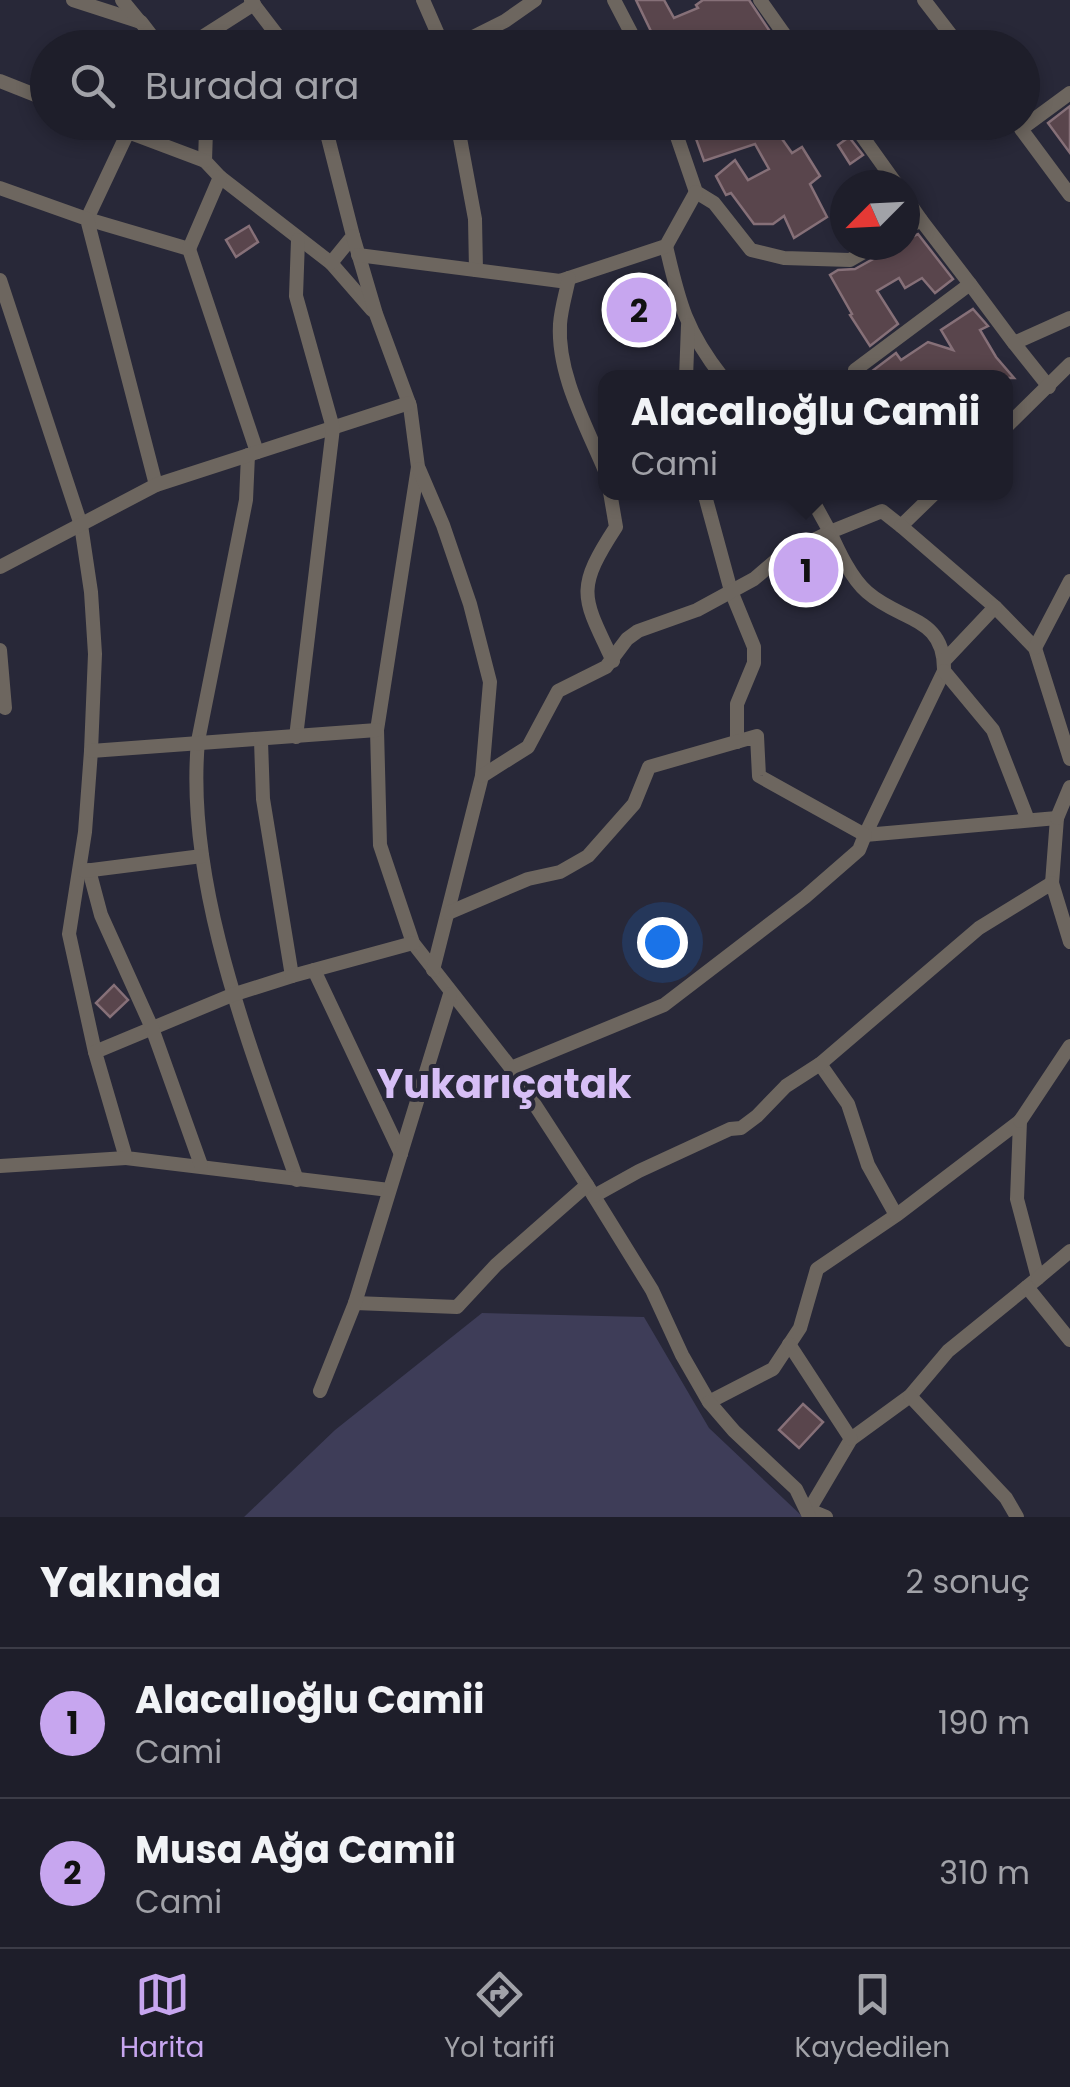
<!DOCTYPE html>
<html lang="tr">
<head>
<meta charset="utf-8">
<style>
	body { margin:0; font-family:Poppins,sans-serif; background:#262732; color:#f1f3f6 }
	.compass { position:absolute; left:830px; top:170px; width:90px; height:90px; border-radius:50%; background:#1e1e2a; box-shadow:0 5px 15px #0003; rotate:246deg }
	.you { position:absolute; left:662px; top:942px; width:35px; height:35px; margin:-25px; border:8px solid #fff; border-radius:50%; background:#1a73e8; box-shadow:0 0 0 15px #1a73e833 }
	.badge { display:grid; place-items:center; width:65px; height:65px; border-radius:50%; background:#c7a6ef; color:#111; font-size:32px; font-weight:700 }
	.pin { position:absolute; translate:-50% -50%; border:5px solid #fff; box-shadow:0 2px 10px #0006 }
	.popup { position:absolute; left:598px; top:370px; width:415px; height:130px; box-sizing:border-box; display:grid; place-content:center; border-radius:20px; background:#1e1e2a; filter:drop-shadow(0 2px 8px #0005); font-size:32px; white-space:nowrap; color:#a1a2a8 }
	.popup b { font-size:38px; color:#f1f3f6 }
	.popup::after { content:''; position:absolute; left:50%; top:100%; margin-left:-20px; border:20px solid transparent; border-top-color:#1e1e2a }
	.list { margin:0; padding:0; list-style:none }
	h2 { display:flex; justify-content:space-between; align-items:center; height:130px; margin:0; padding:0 40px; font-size:42px }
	h2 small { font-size:32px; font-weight:400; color:#a1a2a8 }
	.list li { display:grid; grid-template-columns:65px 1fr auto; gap:30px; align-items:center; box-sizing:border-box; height:150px; padding:0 40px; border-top:2px solid #3c3c47 }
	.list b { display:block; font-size:38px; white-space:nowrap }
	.list p { margin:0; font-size:32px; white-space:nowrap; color:#a1a2a8 }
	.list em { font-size:32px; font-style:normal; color:#a1a2a8 }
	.icon { flex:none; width:55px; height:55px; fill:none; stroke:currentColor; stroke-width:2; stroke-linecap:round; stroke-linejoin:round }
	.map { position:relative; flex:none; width:1070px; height:1517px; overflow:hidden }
	.search { position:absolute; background:#1e1e2a; box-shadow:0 5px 15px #0003; left:30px; right:30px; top:30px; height:110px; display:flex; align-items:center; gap:25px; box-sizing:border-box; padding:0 35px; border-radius:55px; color:#a1a2a8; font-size:38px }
	.sheet { height:430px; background:#1e1e2a }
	nav { display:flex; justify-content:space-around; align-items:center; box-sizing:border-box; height:140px; border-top:2px solid #3c3c47; background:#1e1e2a; font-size:28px; color:#a1a2a8 }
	nav a { display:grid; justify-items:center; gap:5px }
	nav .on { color:#c7a6ef }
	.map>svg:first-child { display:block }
	.green { fill:#3e3d58 }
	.building { fill:#59454c; stroke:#867078; stroke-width:2.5 }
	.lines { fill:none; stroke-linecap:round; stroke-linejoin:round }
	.street { stroke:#6d665f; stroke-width:14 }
	.labels { text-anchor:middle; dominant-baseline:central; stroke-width:8; stroke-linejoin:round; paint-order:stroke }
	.district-label { font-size:40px; font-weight:bold; fill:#d7bff6; stroke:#282838 }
</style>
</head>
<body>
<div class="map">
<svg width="1070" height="1517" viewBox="0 0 1070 1517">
	<rect width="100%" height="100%" fill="#282838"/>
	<path class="green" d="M482 1313 644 1317 709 1428 803 1517H244L335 1430Z"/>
	<g class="building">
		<path d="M636 0H664L674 18 698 8 696 5 703 0H749L781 48H659Z"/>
		<path d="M1070 106V153L1048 123Z"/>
		<path d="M690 122H801L780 136 792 153 802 147 820 176 810 184 827 217 794 238 784 216 773 224H754L731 193 726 195 716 176 735 160 748 180 769 169 755 144 704 161Z"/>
		<path d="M849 137 863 155 850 164 838 145Z"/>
		<path d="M249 226 258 242 236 257 226 240Z"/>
		<path d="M918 234 953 279 935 293 922 278 905 288 899 278 877 291 898 324 870 346 850 315 852 314 830 275 838 270 855 269 882 254 886 245H905V240Z"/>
		<path d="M648 292 659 314 631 328 620 306Z"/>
		<path d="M973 309 988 326 980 330 996 357 1014 378H863L896 353 901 360 928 342 953 350 941 330Z"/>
		<path d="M817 552 827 574 795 588 785 566Z"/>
		<path d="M114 985 128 1000 110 1017 96 1003Z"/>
		<path d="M803 1404 823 1422 799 1448 779 1430Z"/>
	</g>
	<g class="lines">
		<g class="street">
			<path d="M73 0 141 22 161 48"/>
			<path d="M122 0 140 22"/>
			<path d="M423 0 444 48"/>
			<path d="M614 0 639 48"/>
			<path d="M760 0 794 48"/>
			<path d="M924 0 961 48"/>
			<path d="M251 1 287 48"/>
			<path d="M185 48 254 4"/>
			<path d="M451 48 505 21 535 0"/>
			<path d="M0 81 48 100"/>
			<path d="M1070 93 1021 129 1070 195"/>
			<path d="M104 122 128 132"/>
			<path d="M202 122 206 130 205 161 220 177 331 263 372 310"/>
			<path d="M324 122 353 236 331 263"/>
			<path d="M457 122 475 219 476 270"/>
			<path d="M672 122 696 192 714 203 751 250 784 258 850 260 876 245"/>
			<path d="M852 122 897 185"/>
			<path d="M205 161 128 132 87 219 189 249 257 452"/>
			<path d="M0 188 87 219 156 485"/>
			<path d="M905 197 921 220 905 229"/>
			<path d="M353 236 376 314 410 406 418 467 377 730 380 845 413 943 511 1068 587 1185 652 1290 682 1355 709 1402 773 1369 800 1328 817 1269 898 1214 1020 1121 1017 1199 1038 1278 948 1351 910 1396 851 1439 809 1510 826 1517"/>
			<path d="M666 246C679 303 686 331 723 378"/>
			<path d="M189 249 220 177"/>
			<path d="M358 255 560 281 666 246 696 192"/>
			<path d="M569 278C566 293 561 309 560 324 557 375 587 427 606 473"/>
			<path d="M0 280 81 525 91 592 95 654 91 751 85 832 69 934 95 1052"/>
			<path d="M970 284 1014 343 1070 318"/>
			<path d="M1014 343 1049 387"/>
			<path d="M855 370 970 284 921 220"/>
			<path d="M686 378 688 325"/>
			<path d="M1006 427 1070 364"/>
			<path d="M248 455 246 500 198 741C185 884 250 1046 297 1180"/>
			<path d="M419 469 443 525 470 604 490 682 482 776 433 970"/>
			<path d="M610 492 616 527C575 590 582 596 613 661"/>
			<path d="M704 492 731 591 754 647V663L737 704V742"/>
			<path d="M936 492 901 526 882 511 830 532C839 552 851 578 867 592 901 622 945 616 944 671L865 835 1057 818 1052 883"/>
			<path d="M901 526 995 607 1035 648 1070 759"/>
			<path d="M0 567 156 485 409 403"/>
			<path d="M1035 648 1070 581"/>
			<path d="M0 650 5 708"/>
			<path d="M944 661 995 607"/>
			<path d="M944 671 993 730 1028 820"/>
			<path d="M296 737 333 428 296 296 298 240"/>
			<path d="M261 741 263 799 292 976 232 995 95 1052 126 1158 389 1190"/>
			<path d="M91 751 377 730"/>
			<path d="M482 776 528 747 558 691 606 667 627 639 638 631 697 610 754 579 781 556 830 532 808 492"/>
			<path d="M1057 818 1070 787"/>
			<path d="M89 870 101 915 152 1028 201 1165"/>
			<path d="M84 871 202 856"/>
			<path d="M448 913 528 879 560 872 588 856 634 804 649 767 757 736 759 776 865 835 859 850 805 897 664 1005 511 1068"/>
			<path d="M314 970 413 943"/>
			<path d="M292 976 314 970 401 1154"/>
			<path d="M820 1064 848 1104 868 1165 896 1215"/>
			<path d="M1020 1121 1070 1046"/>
			<path d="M0 1166 126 1158"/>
			<path d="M594 1196 639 1171 730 1129 741 1128 757 1116 786 1086 820 1064 979 928 1052 883 1070 942"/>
			<path d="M1038 1278 1070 1251"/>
			<path d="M1027 1287 1070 1340"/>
			<path d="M355 1303 457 1307 496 1265 587 1185"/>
			<path d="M789 1344 851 1439"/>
			<path d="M320 1391 355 1303 450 994"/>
			<path d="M910 1396 1006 1498 1017 1517"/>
			<path d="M709 1402 734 1431 796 1489 809 1516"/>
		</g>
	</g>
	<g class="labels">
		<g class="district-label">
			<text x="504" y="1084">Yukarıçatak</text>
		</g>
	</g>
</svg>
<svg class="compass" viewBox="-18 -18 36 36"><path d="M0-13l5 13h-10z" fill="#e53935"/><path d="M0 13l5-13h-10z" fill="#a1a2a8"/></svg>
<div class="you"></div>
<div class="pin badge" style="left:806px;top:570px">1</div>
<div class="popup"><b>Alacalıoğlu Camii</b>Cami</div>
<div class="pin badge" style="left:639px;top:310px">2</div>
<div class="search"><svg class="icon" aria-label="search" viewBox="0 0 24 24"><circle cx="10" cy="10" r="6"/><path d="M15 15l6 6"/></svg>Burada ara</div>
</div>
<section class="sheet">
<h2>Yakında<small>2 sonuç</small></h2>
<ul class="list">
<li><span class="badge">1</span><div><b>Alacalıoğlu Camii</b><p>Cami</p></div><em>190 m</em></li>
<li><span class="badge">2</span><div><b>Musa Ağa Camii</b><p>Cami</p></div><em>310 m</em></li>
</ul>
</section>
<nav>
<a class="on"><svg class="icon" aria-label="map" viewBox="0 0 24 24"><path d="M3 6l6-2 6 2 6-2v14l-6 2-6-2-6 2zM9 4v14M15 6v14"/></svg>Harita</a>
<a><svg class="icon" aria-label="directions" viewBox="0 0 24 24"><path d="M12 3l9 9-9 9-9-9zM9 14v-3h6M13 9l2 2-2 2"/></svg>Yol tarifi</a>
<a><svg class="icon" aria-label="saved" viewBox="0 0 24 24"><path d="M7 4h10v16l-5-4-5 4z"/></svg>Kaydedilen</a>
</nav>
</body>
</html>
